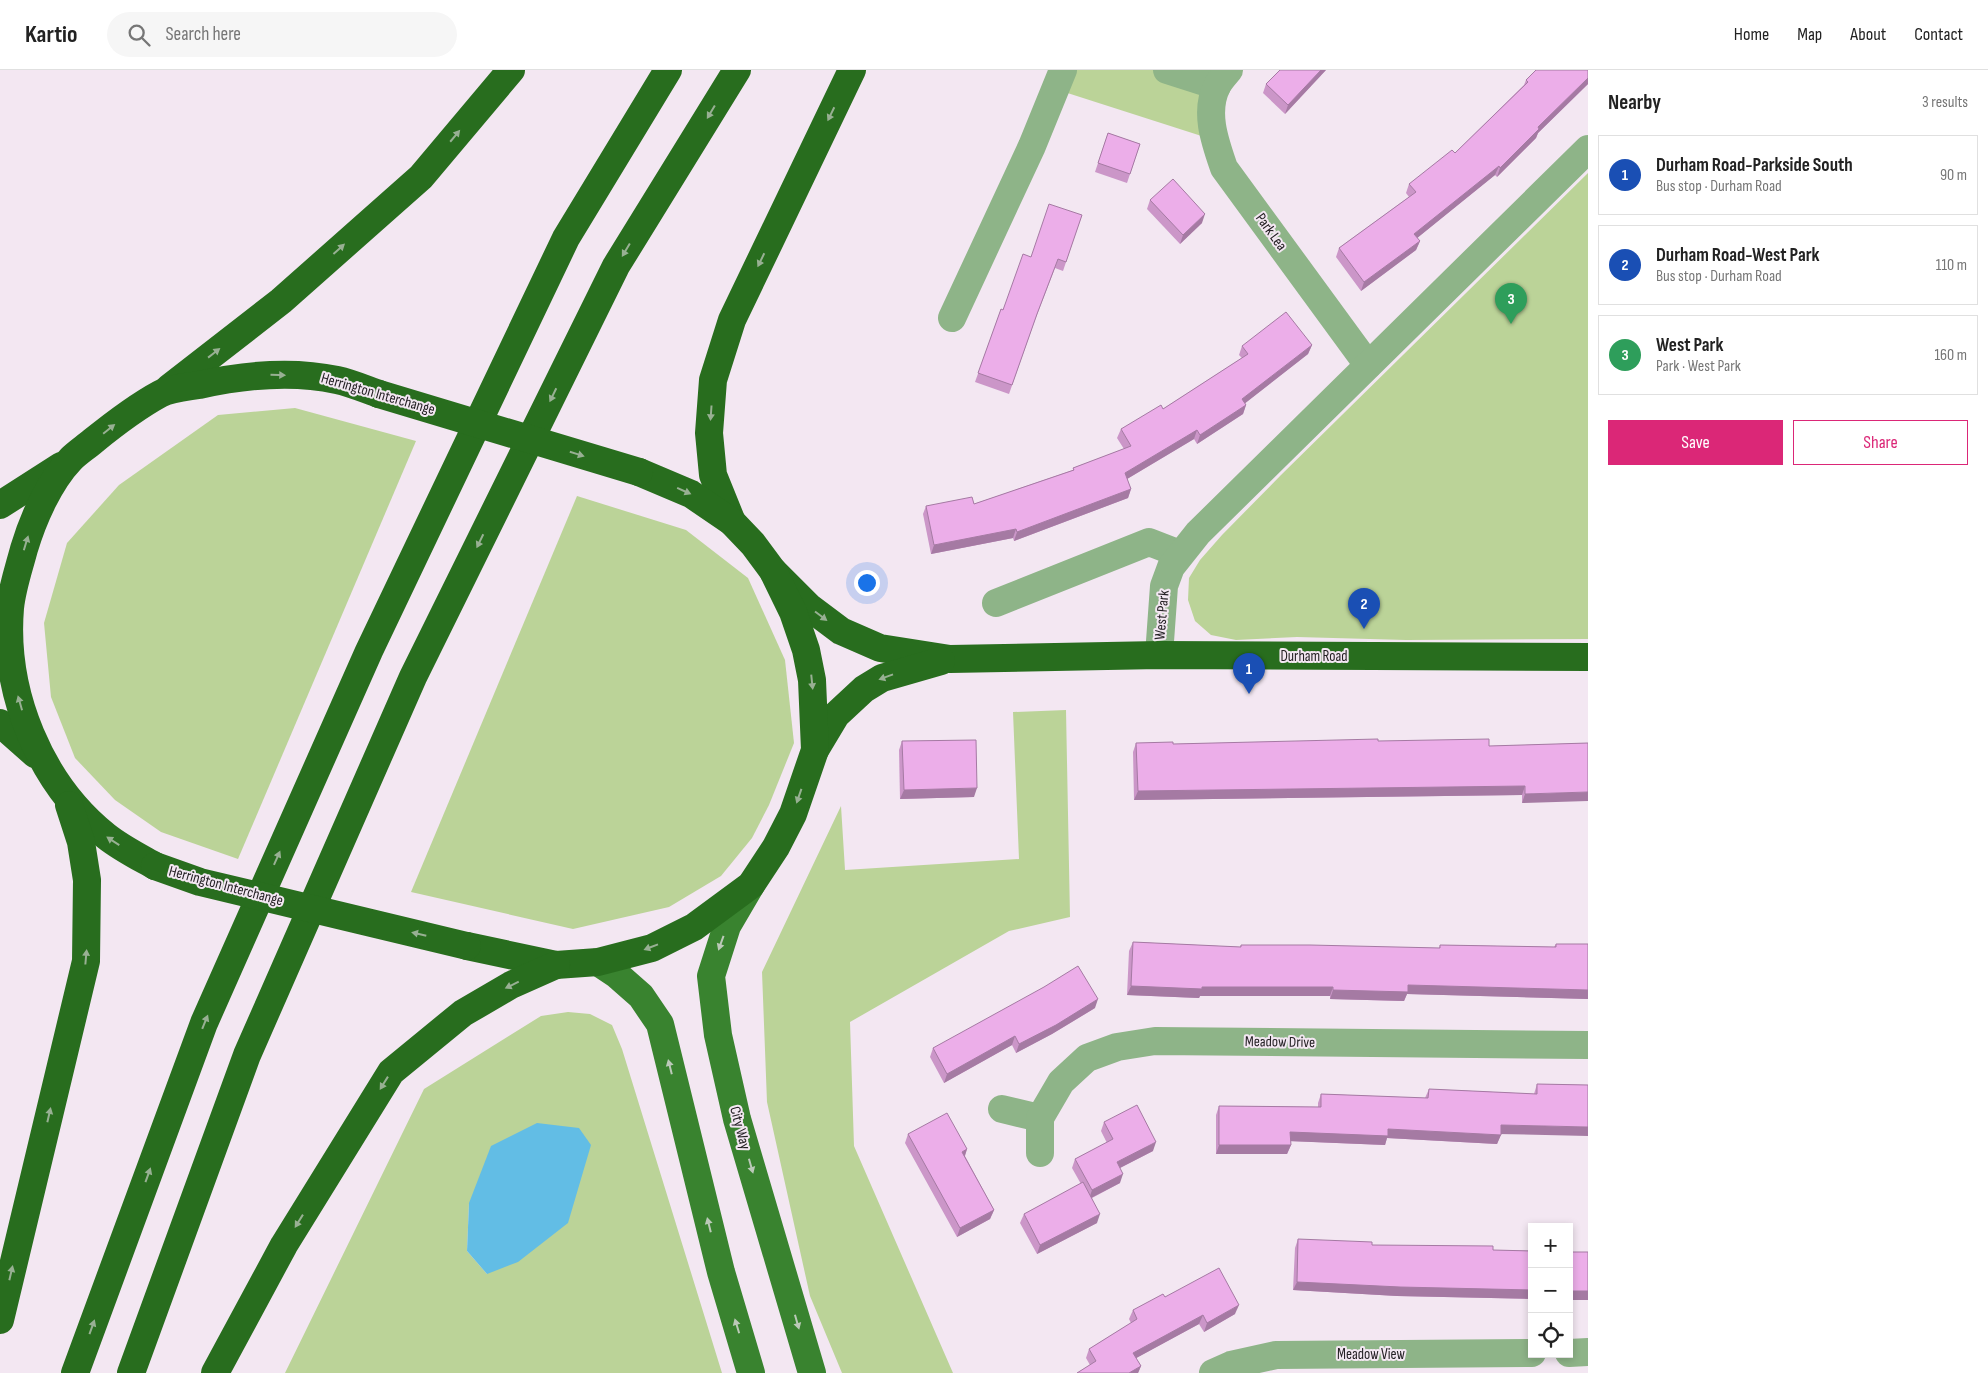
<!DOCTYPE html>
<html lang="en">
<head>
<meta charset="utf-8">
<style>
	body { margin:0; font-family:"Sofia Sans Condensed",sans-serif; background:#f6f6f6; color:#222 }
	.controls { position:absolute; right:15px; bottom:15px; display:grid; overflow:hidden; border-radius:0px; box-shadow:0 2px 8px #0003 }
	.controls button { width:45px; height:45px; display:grid; place-items:center; padding:0; border:0; border-bottom:1px solid #e0e0e0; background:#fff; color:#222; font:25px sans-serif }
	.you { position:absolute; left:866px; top:512px; width:18px; height:18px; margin:-12px; border:4px solid #fff; border-radius:50%; background:#1a73e8; box-shadow:0 0 0 8px #1a73e833 }
	.badge { display:grid; place-items:center; width:32px; height:32px; border-radius:50%; background:#db2777; color:#fff; font-size:16px; font-weight:700 }
	.pin { position:absolute; translate:-50% -41px; filter:drop-shadow(0 1px 2px #0008) }
	.pin::after { content:''; position:absolute; top:26px; width:18px; height:15px; background:inherit; clip-path:polygon(0 0,100% 0,50% 100%) }
	.list { margin:0; padding:0; list-style:none }
	h2 { display:flex; justify-content:space-between; align-items:center; height:65px; margin:0; padding:0 20px; font-size:21px }
	h2 small { font-size:16px; font-weight:400; color:#767676 }
	.list li { display:grid; grid-template-columns:32px 1fr auto; gap:15px; align-items:center; box-sizing:border-box; height:80px; margin:0 10px 10px; padding:0 10px; border:1px solid #e0e0e0; border-radius:0px }
	.list b { display:block; font-size:19px; white-space:nowrap }
	.list p { margin:0; font-size:16px; white-space:nowrap; color:#767676 }
	.list em { font-size:16px; font-style:normal; color:#767676 }
	.actions { display:flex; gap:10px; padding:15px 20px }
	.actions a { flex:1; padding:11px 0; border:1px solid #db2777; border-radius:0px; text-align:center; font-size:18px; color:#db2777 }
	.actions .main { background:#db2777; color:#fff }
	.icon { flex:none; width:28px; height:28px; fill:none; stroke:currentColor; stroke-width:2; stroke-linecap:round; stroke-linejoin:round }
	.map { position:relative; flex:none; width:1588px; height:1303px; overflow:hidden }
	header { display:flex; align-items:center; gap:30px; box-sizing:border-box; height:70px; padding:0 25px; background:#fff; border-bottom:1px solid #e0e0e0 }
	header strong { font-size:24px }
	nav { display:flex; gap:28px; margin-inline-start:auto; font-size:18px }
	.search { width:350px; height:45px; background:#f6f6f6; display:flex; align-items:center; gap:12px; box-sizing:border-box; padding:0 18px; border-radius:28px; color:#767676; font-size:19px }
	main { display:flex }
	aside { flex:1; background:#fff }
	.map>svg:first-child { display:block }
	.green { fill:#bbd398; fill-rule:evenodd }
	.water { fill:#62bde5 }
	.lines { fill:none; stroke-linecap:round; stroke-linejoin:round }
	.minor { stroke:#8eb488; stroke-width:28 }
	.major { stroke:#39832f; stroke-width:28 }
	.highway { stroke:#286d1e; stroke-width:28 }
	.highway-bridge { stroke:#286d1e; stroke-width:28 }
	.wall { fill:#cb96c8 }
	.shaded-wall { fill:#a57aa3 }
	.building { fill:#ecaee9; stroke:#a57aa3 }
	.oneway { fill:#98b093 }
	.oneway2 { fill:#bbc9b8 }
	.labels { text-anchor:middle; dominant-baseline:central; stroke-width:4; stroke-linejoin:round; paint-order:stroke }
	.street-label { font-size:15px; fill:#242024; stroke:#f3e7f2 }
</style>
</head>
<body>
<header>
<strong>Kartio</strong>
<div class="search"><svg class="icon" aria-label="search" viewBox="0 0 24 24"><circle cx="10" cy="10" r="6"/><path d="M15 15l6 6"/></svg>Search here</div>
<nav><a>Home</a><a>Map</a><a>About</a><a>Contact</a></nav>
</header>
<main>
<div class="map">
<svg width="1588" height="1303" viewBox="0 0 1588 1303">
	<rect width="100%" height="100%" fill="#f3e7f2"/>
	<g class="green">
		<path d="M1063 0H1167L1217 16 1214 70 1055 19Z"/>
		<path d="M1588 103V569L1406 570 1297 567 1236 570 1211 565 1195 551 1188 530 1189 508 1200 490 1222 465 1281 405Z"/>
		<path d="M295 338 416 371 238 789 161 762 115 730 75 688 51 627 44 553 67 473 119 415 218 345Z"/>
		<path d="M577 426 686 460 748 508 785 590 794 673 769 735 752 768 721 806 669 837 573 859 411 822Z"/>
		<path d="M1066 640 1070 847 1009 861 850 952 854 1076 953 1303H842L810 1226 767 1032 762 902 841 736 845 800 1019 789 1013 642Z"/>
		<path d="M568 942 590 944 612 955 622 979 722 1303H285L424 1019 541 946ZM469 1133 487 1204 467 1181Z"/>
	</g>
	<path class="water" d="M537 1053 579 1058 591 1075 568 1153 518 1192 487 1204 467 1181 469 1133 491 1076Z"/>
	<g class="lines">
		<g class="minor">
			<path d="M1167 0 1217 16"/>
			<path d="M1229 0C1225 5 1220 10 1217 16 1204 42 1215 72 1224 98L1368 295"/>
			<path d="M952 248 1032 76 1063 0"/>
			<path d="M996 533 1149 472 1180 484"/>
			<path d="M1159 585 1164 516 1171 497 1198 463 1588 79"/>
			<path d="M1002 1039 1040 1048"/>
			<path d="M1040 1083V1048L1061 1012 1087 988 1117 977 1155 971 1588 975"/>
			<path d="M1569 1283 1588 1282"/>
			<path d="M1213 1303 1231 1295 1276 1285 1532 1283"/>
		</g>
		<g class="major">
			<path d="M751 815 727 856 711 906 718 965 737 1049 812 1303"/>
			<path d="M598 892 616 904 641 926 660 954 721 1202 751 1303"/>
		</g>
		<g class="highway">
			<path d="M169 318 281 231 421 107 511 0"/>
			<path d="M0 435 61 396"/>
			<path d="M732 452 713 405 709 363 713 310 732 250 852 0"/>
			<path d="M773 501 809 537 841 561 880 578 950 589 1159 585 1588 587"/>
			<path d="M0 653 35 684"/>
			<path d="M815 680 836 645 864 619 882 608 941 591"/>
			<path d="M155 796C139 787 121 778 106 766 40 713 3 623 10 538 12 518 19 498 24 479 33 449 49 412 71 389 77 383 86 377 93 371 114 354 136 337 160 324 171 318 187 317 199 315 244 305 291 300 337 310 351 313 365 319 379 324"/>
			<path d="M467 876 556 895 598 892 652 878 694 857 751 815 776 777 793 744 815 680 812 610 806 580 793 542 773 501 753 474 732 452 691 424 639 402"/>
			<path d="M0 1250 86 891 87 810 81 772 69 735"/>
			<path d="M75 1303 204 953 369 581 566 168 668 0"/>
			<path d="M131 1303 247 985 413 607 616 196 737 0"/>
			<path d="M215 1303 284 1175 391 1002 463 943 511 915 556 895"/>
		</g>
		<g class="highway-bridge">
			<path d="M379 324 639 402"/>
			<path d="M155 796 200 812 467 876"/>
		</g>
	</g>
	<g class="wall">
		<path d="M1326 0 1285 44 1263 23 1266 14Z"/>
		<path d="M1588 0V14L1538 63 1536 68 1497 107 1495 105 1417 168 1420 171 1416 180 1361 221 1336 187 1339 178 1409 127 1406 123 1409 114 1455 83 1524 15 1526 10Z"/>
		<path d="M1108 63 1140 74 1127 113 1095 102Z"/>
		<path d="M1150 130 1202 153 1180 174 1147 139Z"/>
		<path d="M1082 145 1063 201 1055 198 1035 250 1009 324 975 312 1001 239 1003 240 1031 187Z"/>
		<path d="M1312 275 1308 284 1245 333 1246 335 1243 344 1197 374 1194 369 1127 409 1131 419 1128 428 1014 471 1013 468 931 484 923 444 926 436 974 434 1073 400V398L1124 379 1117 368 1121 359 1163 339 1242 288 1239 285 1242 276Z"/>
		<path d="M902 671 974 727 900 729 899 680Z"/>
		<path d="M1378 671 1489 676 1588 673 1522 733V725L1134 730 1133 682 1136 673 1173 674Z"/>
		<path d="M1133 872 1240 877 1241 875 1439 878 1440 875 1554 877 1556 874H1588V929L1407 924 1404 931 1330 929V926H1200L1199 928 1127 925 1129 881Z"/>
		<path d="M1095 938 1052 964 1016 983 1012 975 944 1013 930 987 933 978Z"/>
		<path d="M1537 1014 1588 1015 1501 1064 1497 1074 1387 1068 1385 1075 1290 1071 1291 1075 1287 1084H1216V1045L1219 1036 1318 1037V1033L1321 1024 1425 1028 1429 1019 1534 1024Z"/>
		<path d="M1104 1052 1153 1081 1120 1098V1113L1092 1128 1097 1153 1037 1184 1020 1153 1024 1144 1081 1114 1072 1098 1075 1089 1107 1073 1101 1061Z"/>
		<path d="M908 1064 967 1079 965 1086 994 1140 990 1149 957 1167 905 1073Z"/>
		<path d="M1298 1169 1372 1175 1493 1180 1532 1181V1229L1397 1226 1293 1220 1295 1178Z"/>
		<path d="M1165 1227 1235 1244 1204 1262 1199 1254 1136 1288 1141 1296 1138 1303H1077L1090 1295 1086 1288 1089 1279 1131 1253 1129 1249 1133 1240Z"/>
	</g>
	<g class="shaded-wall">
		<path d="M1321 0H1326L1285 44 1288 35Z"/>
		<path d="M1588 8V14L1538 63 1536 68 1497 107 1500 98 1538 57Z"/>
		<path d="M1499 96 1495 105 1411 173 1414 164Z"/>
		<path d="M1205 144 1202 153 1180 174 1183 165Z"/>
		<path d="M1420 171 1416 180 1361 221 1364 212Z"/>
		<path d="M1312 275 1308 284 1239 338 1242 329Z"/>
		<path d="M1246 335 1243 344 1197 374 1200 365Z"/>
		<path d="M1197 360 1194 369 1122 412 1125 403Z"/>
		<path d="M1131 419 1128 428 1014 471 1017 462Z"/>
		<path d="M1016 459 1013 468 931 484 934 475Z"/>
		<path d="M1525 716 1522 725 1134 730 1138 721Z"/>
		<path d="M977 718 974 727 900 729 904 720Z"/>
		<path d="M1588 722V731L1522 733 1525 724Z"/>
		<path d="M1408 915 1588 920V929L1407 924 1404 931 1330 929 1333 920Z"/>
		<path d="M1131 916 1202 917H1333L1330 926H1200L1199 928 1127 925Z"/>
		<path d="M1098 929 1095 938 1052 964 1016 983 1019 974Z"/>
		<path d="M1015 966 1012 975 944 1013 947 1004Z"/>
		<path d="M1501 1055 1588 1057V1066L1498 1064Z"/>
		<path d="M1388 1059 1501 1065 1497 1074 1387 1068 1385 1075 1287 1071 1290 1062Z"/>
		<path d="M1156 1072 1153 1081 1114 1101 1117 1092Z"/>
		<path d="M1219 1075H1291L1287 1084H1216Z"/>
		<path d="M967 1079 964 1088 962 1082Z"/>
		<path d="M1123 1104 1120 1113 1089 1129 1092 1120Z"/>
		<path d="M994 1140 990 1149 957 1167 960 1158Z"/>
		<path d="M1100 1144 1097 1153 1037 1184 1040 1175Z"/>
		<path d="M1297 1212 1532 1220V1229L1397 1226 1293 1220Z"/>
		<rect x="1569" y="1221" width="19" height="9"/>
		<path d="M1239 1235 1235 1244 1204 1262 1207 1253Z"/>
		<path d="M1203 1245 1199 1254 1129 1292 1133 1283Z"/>
		<path d="M1141 1296 1138 1303H1129Z"/>
	</g>
	<g class="building">
		<path d="M1280 0H1321L1288 35 1266 14Z"/>
		<path d="M1536 0H1588V8L1538 57 1539 59 1500 98 1499 96 1414 164 1420 171 1364 212 1339 178 1416 122 1409 114 1452 80 1455 83 1528 12 1526 10Z"/>
		<path d="M1108 63 1140 74 1130 104 1098 93Z"/>
		<path d="M1173 109 1205 144 1183 165 1150 130Z"/>
		<path d="M1049 134 1082 145 1066 192 1058 189 1037 244 1012 315 978 303 1001 239 1003 240 1023 184 1031 187Z"/>
		<path d="M1286 242 1312 275 1242 329 1246 335 1200 365 1197 360 1125 403 1131 419 1017 462 1016 459 934 475 926 436 972 427 974 434 1074 400 1073 398 1131 376 1121 359 1161 335 1163 339 1248 284 1242 276Z"/>
		<path d="M1378 669V671L1489 669V676L1588 673V722L1525 724V716L1138 721 1136 673 1173 672V674Z"/>
		<path d="M976 670 977 718 904 720 902 671Z"/>
		<path d="M1133 872 1241 877V875H1310L1440 878V875L1556 877V874H1588V920L1408 915V922L1333 920V917H1202V919L1131 916Z"/>
		<path d="M1078 896 1098 929 1056 955 1019 974 1015 966 947 1004 933 978 1044 917Z"/>
		<path d="M1537 1014 1588 1015V1057L1501 1055V1065L1388 1059V1066L1290 1062 1291 1075H1219V1036L1321 1037V1024L1428 1028 1429 1019 1537 1024Z"/>
		<path d="M1137 1035 1156 1072 1117 1092 1123 1104 1092 1120 1075 1089 1113 1069 1104 1052Z"/>
		<path d="M947 1043 967 1079 962 1082 994 1140 960 1158 908 1064Z"/>
		<path d="M1083 1112 1100 1144 1040 1175 1024 1144Z"/>
		<path d="M1298 1169 1372 1172V1175L1493 1176V1180L1532 1181V1220L1400 1217 1297 1212Z"/>
		<rect x="1569" y="1182" width="19" height="39"/>
		<path d="M1219 1198 1239 1235 1207 1253 1203 1245 1133 1283 1141 1296 1129 1303H1077L1096 1291 1089 1279 1137 1249 1133 1240 1163 1224 1165 1227Z"/>
	</g>
	<defs><path id="oneway-solid" d="M-6-.8H1V-3.2L6.5 0L1 3.2V.8H-6Z" transform="scale(1.25)"/></defs>
	<g class="oneway">
		<use href="#oneway-solid" transform="translate(711 42) rotate(121)"/>
		<use href="#oneway-solid" transform="translate(831 44) rotate(116)"/>
		<use href="#oneway-solid" transform="translate(455 66) rotate(-50)"/>
		<use href="#oneway-solid" transform="translate(339 179) rotate(-42)"/>
		<use href="#oneway-solid" transform="translate(626 180) rotate(121)"/>
		<use href="#oneway-solid" transform="translate(761 190) rotate(116)"/>
		<use href="#oneway-solid" transform="translate(214 283) rotate(-38)"/>
		<use href="#oneway-solid" transform="translate(278 305) rotate(1)"/>
		<use href="#oneway-solid" transform="translate(553 325) rotate(116)"/>
		<use href="#oneway-solid" transform="translate(711 343) rotate(94)"/>
		<use href="#oneway-solid" transform="translate(109 359) rotate(-39)"/>
		<use href="#oneway-solid" transform="translate(577 384) rotate(17)"/>
		<use href="#oneway-solid" transform="translate(684 421) rotate(24)"/>
		<use href="#oneway-solid" transform="translate(480 471) rotate(116)"/>
		<use href="#oneway-solid" transform="translate(26 473) rotate(-73)"/>
		<use href="#oneway-solid" transform="translate(821 546) rotate(37)"/>
		<use href="#oneway-solid" transform="translate(886 607) rotate(160)"/>
		<use href="#oneway-solid" transform="translate(812 612) rotate(84)"/>
		<use href="#oneway-solid" transform="translate(20 633) rotate(-106)"/>
		<use href="#oneway-solid" transform="translate(799 726) rotate(109)"/>
		<use href="#oneway-solid" transform="translate(113 771) rotate(-147)"/>
		<use href="#oneway-solid" transform="translate(277 788) rotate(-66)"/>
		<use href="#oneway-solid" transform="translate(419 864) rotate(-167)"/>
		<use href="#oneway-solid" transform="translate(651 877) rotate(159)"/>
		<use href="#oneway-solid" transform="translate(86 887) rotate(-85)"/>
		<use href="#oneway-solid" transform="translate(512 915) rotate(154)"/>
		<use href="#oneway-solid" transform="translate(205 952) rotate(-68)"/>
		<use href="#oneway-solid" transform="translate(384 1013) rotate(122)"/>
		<use href="#oneway-solid" transform="translate(49 1045) rotate(-77)"/>
		<use href="#oneway-solid" transform="translate(148 1105) rotate(-70)"/>
		<use href="#oneway-solid" transform="translate(299 1151) rotate(122)"/>
		<use href="#oneway-solid" transform="translate(11 1203) rotate(-77)"/>
		<use href="#oneway-solid" transform="translate(92 1257) rotate(-70)"/>
	</g>
	<g class="oneway2">
		<use href="#oneway-solid" transform="translate(721 873) rotate(110)"/>
		<use href="#oneway-solid" transform="translate(670 997) rotate(-104)"/>
		<use href="#oneway-solid" transform="translate(751 1096) rotate(74)"/>
		<use href="#oneway-solid" transform="translate(709 1155) rotate(-104)"/>
		<use href="#oneway-solid" transform="translate(797 1252) rotate(74)"/>
		<use href="#oneway-solid" transform="translate(737 1256) rotate(-107)"/>
	</g>
	<g class="labels">
		<g class="street-label">
			<text transform="translate(1271 162) rotate(54)">Park Lea</text>
			<text transform="translate(378 324) rotate(16)">Herrington Interchange</text>
			<text transform="translate(1162 545) rotate(-85)">West Park</text>
			<text x="1314" y="586">Durham Road</text>
			<text transform="translate(226 816) rotate(15)">Herrington Interchange</text>
			<text transform="translate(1280 972) rotate(1)">Meadow Drive</text>
			<text transform="translate(740 1058) rotate(75)">City Way</text>
			<text x="1371" y="1284">Meadow View</text>
		</g>
	</g>
</svg>
<div class="controls">
<button>+</button>
<button>−</button>
<button><svg class="icon" aria-label="locate" viewBox="0 0 24 24"><circle cx="12" cy="12" r="6"/><path d="M12 2v4M12 18v4M2 12h4M18 12h4"/></svg></button>
</div>
<div class="you"></div>
<div class="pin badge" style="left:1249px;top:624px;background:#1a4fb4">1</div>
<div class="pin badge" style="left:1364px;top:559px;background:#1a4fb4">2</div>
<div class="pin badge" style="left:1511px;top:254px;background:#2e9e5b">3</div>
</div>
<aside>
<h2>Nearby<small>3 results</small></h2>
<ul class="list">
<li><span class="badge" style="background:#1a4fb4">1</span><div><b>Durham Road-Parkside South</b><p>Bus stop · Durham Road</p></div><em>90 m</em></li>
<li><span class="badge" style="background:#1a4fb4">2</span><div><b>Durham Road-West Park</b><p>Bus stop · Durham Road</p></div><em>110 m</em></li>
<li><span class="badge" style="background:#2e9e5b">3</span><div><b>West Park</b><p>Park · West Park</p></div><em>160 m</em></li>
</ul>
<div class="actions"><a class="main">Save</a><a>Share</a></div>
</aside>
</main>
</body>
</html>
